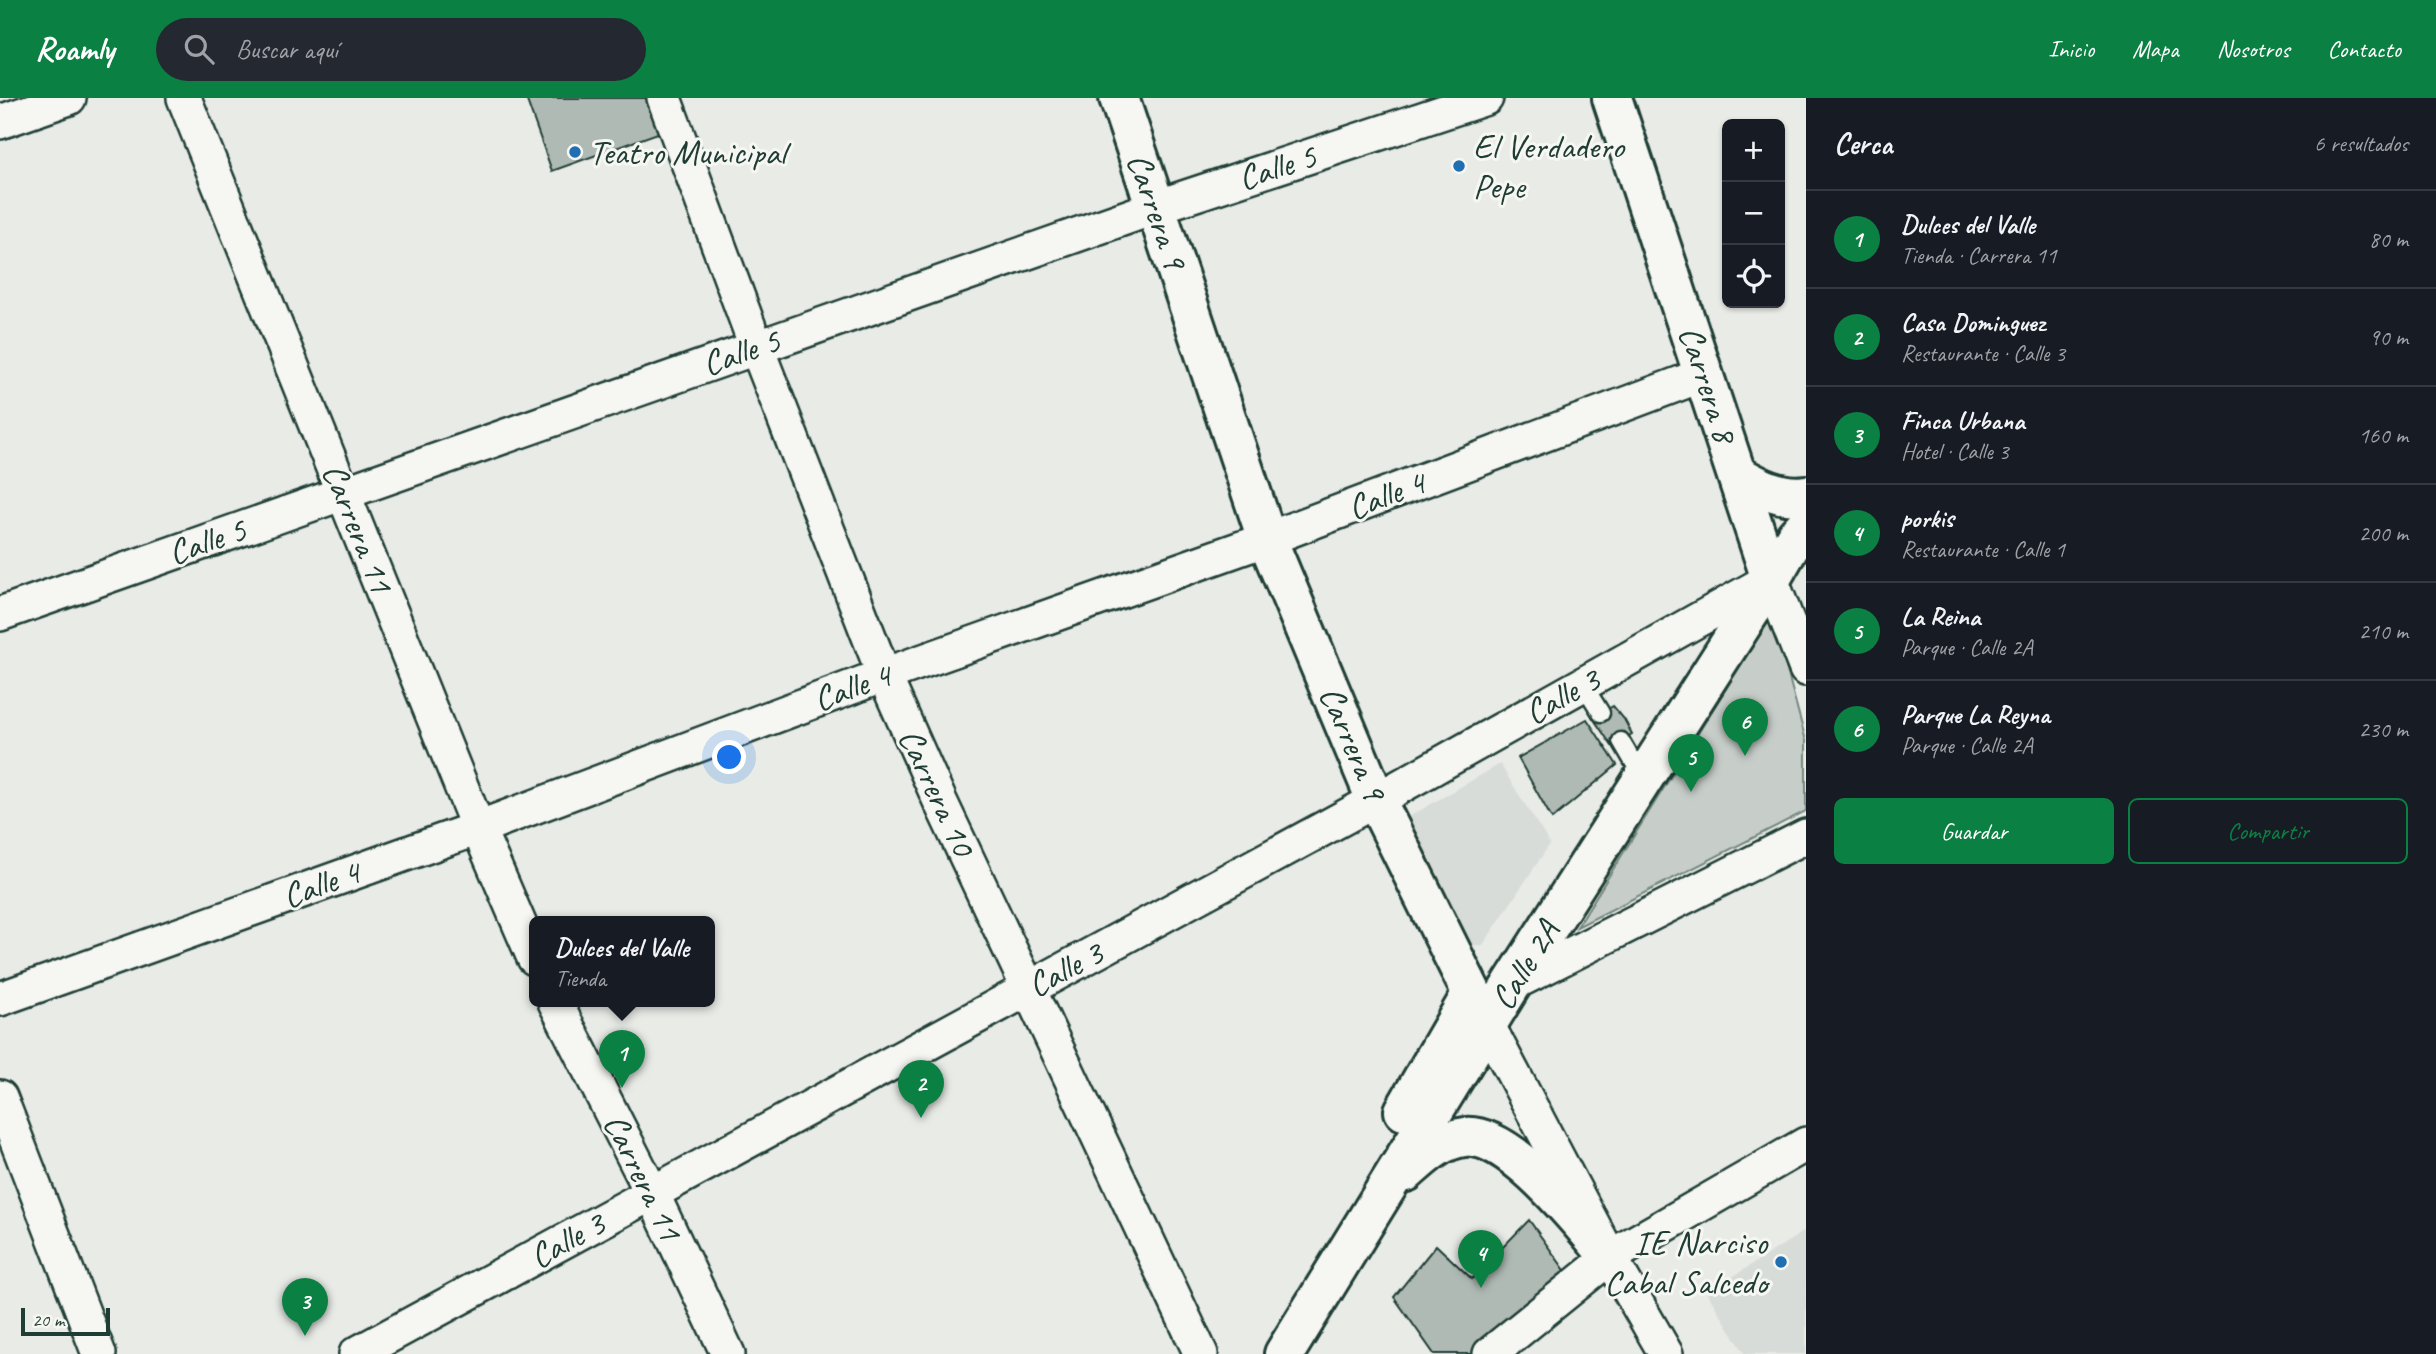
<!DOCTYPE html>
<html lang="es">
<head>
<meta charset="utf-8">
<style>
	body { margin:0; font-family:Caveat,sans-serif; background:#242831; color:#f1f3f6 }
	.controls { position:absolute; right:21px; top:21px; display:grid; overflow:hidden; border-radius:10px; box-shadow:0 2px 5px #0004 }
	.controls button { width:63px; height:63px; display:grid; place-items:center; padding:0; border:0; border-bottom:2px solid #363941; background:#171b24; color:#f1f3f6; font:35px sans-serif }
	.scale { position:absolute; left:21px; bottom:18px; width:89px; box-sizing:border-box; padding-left:7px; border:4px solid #1f3d34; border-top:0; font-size:19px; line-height:24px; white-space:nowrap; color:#1f3d34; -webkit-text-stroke:5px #f6f6f2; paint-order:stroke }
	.you { position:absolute; left:730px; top:660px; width:24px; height:24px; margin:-18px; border:5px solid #fff; border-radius:50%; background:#1a73e8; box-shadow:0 0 0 10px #1a73e833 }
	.badge { display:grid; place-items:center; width:46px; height:46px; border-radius:50%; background:#0b8043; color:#fff; font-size:23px; font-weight:700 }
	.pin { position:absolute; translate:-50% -58px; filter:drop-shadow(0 2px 4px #0008) }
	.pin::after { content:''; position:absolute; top:37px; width:24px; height:21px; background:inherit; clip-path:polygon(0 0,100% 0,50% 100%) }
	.popup { position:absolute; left:529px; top:818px; width:186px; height:91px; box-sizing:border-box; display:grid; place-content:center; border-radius:10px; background:#171b24; filter:drop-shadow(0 2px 5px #0005); font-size:23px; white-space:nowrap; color:#9ea1a6 }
	.popup b { font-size:26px; color:#f1f3f6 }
	.popup::after { content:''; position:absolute; left:50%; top:100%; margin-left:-14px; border:14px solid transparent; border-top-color:#171b24 }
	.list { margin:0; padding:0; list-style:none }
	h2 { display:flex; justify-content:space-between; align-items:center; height:91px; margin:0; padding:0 28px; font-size:30px }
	h2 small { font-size:23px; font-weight:400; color:#9ea1a6 }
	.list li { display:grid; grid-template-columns:46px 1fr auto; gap:21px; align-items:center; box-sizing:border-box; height:98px; padding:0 28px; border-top:2px solid #363941 }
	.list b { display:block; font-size:26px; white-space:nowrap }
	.list p { margin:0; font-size:23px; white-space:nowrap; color:#9ea1a6 }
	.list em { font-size:23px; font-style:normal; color:#9ea1a6 }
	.actions { display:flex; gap:14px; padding:21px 28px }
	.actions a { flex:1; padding:16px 0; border:2px solid #0b8043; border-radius:10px; text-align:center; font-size:24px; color:#0b8043 }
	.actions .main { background:#0b8043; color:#fff }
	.icon { flex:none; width:38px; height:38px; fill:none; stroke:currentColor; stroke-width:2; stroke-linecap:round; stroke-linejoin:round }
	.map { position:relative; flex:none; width:1806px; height:1256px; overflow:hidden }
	header { display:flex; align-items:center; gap:42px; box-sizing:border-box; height:98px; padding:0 35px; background:#0b8043; color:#fff }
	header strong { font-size:33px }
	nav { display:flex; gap:38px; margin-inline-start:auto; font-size:24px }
	.search { width:490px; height:63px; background:#242831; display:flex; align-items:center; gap:18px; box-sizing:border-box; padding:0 24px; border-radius:38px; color:#9ea1a6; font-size:26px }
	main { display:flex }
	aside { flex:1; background:#171b24 }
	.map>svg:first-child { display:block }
	.built { fill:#d8dcd8 }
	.green { fill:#c7cec9; stroke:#73867e; stroke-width:2 }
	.building { fill:#b0bab5; stroke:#1f3d34; stroke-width:2 }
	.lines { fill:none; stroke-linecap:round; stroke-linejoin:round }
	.service-casing { stroke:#1f3d34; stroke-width:21 }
	.minor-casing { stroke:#1f3d34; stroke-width:38 }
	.tertiary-casing { stroke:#1f3d34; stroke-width:44 }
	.secondary-casing { stroke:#1f3d34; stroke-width:44 }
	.service { stroke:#f6f6f2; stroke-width:16 }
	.minor { stroke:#f6f6f2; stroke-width:33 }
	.tertiary { stroke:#f6f6f2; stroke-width:38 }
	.secondary { stroke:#f6f6f2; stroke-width:38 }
	.poi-dot { fill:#1f6fb2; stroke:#f6f6f2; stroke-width:2.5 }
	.labels { text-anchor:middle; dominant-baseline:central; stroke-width:6; stroke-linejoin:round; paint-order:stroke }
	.poi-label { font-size:35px; fill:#1f3d34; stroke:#f6f6f2; text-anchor:start }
	.street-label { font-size:35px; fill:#1f3d34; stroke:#f6f6f2 }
</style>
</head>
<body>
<header>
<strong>Roamly</strong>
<div class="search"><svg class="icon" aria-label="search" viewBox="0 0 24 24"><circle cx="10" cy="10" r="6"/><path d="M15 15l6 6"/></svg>Buscar aquí</div>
<nav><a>Inicio</a><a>Mapa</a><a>Nosotros</a><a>Contacto</a></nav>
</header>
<main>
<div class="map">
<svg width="1806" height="1256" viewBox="0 0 1806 1256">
	<rect width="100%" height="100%" fill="#e9ebe7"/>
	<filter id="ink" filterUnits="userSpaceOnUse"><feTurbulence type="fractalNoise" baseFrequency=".0143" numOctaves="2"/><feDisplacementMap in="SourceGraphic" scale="14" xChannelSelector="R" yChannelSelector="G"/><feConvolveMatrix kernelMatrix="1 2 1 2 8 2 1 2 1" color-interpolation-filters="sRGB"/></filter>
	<g filter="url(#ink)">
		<g class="built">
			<path d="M1500 666 1550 746 1483 847 1464 848 1400 724Z"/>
			<path d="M1806 1132V1256H1745L1707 1195Z"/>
		</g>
		<path class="green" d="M1772 517 1806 643V713L1577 829Z"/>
		<g class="building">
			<path d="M526 0H646L658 35 552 73Z"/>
			<path d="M1613 608 1624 621 1632 636 1612 648 1593 620Z"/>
			<path d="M1587 621 1617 667 1552 721 1518 660Z"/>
			<path d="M1529 1122 1572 1182 1476 1256H1434L1394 1199 1436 1147 1472 1181Z"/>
		</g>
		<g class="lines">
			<defs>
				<g id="service">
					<path d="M1583 586 1601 615"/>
					<path d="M1621 643 1642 679"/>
				</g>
				<g id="minor">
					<path d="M184 0 478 730 534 860"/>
					<path d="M664 0 756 248 884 577 940 703 1201 1256"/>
					<path d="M0 24 69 0"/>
					<path d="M0 516 1156 109 1486 0"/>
					<path d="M1512 886 1806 738"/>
					<path d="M0 901 478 730 884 577 1267 441 1705 276"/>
					<path d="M555 904 652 1095 728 1256"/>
					<path d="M1487 926 1610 1159 1666 1256"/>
					<path d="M0 999 99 1256"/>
					<path d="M356 1256 1376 702 1771 481 1806 571"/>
					<path d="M1490 1256 1610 1159 1806 1046"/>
				</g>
				<path id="tertiary" d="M1771 481 1796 438 1806 427"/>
				<g id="secondary">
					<path d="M1119 0 1267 441 1376 702 1487 926"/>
					<path d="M1738 377C1759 389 1781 401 1806 397"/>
					<path d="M1404 1013 1471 897"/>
					<path d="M1406 1074C1424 1058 1440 1042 1465 1039 1511 1034 1582 1127 1610 1159"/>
					<path d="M1284 1256 1512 886 1771 481 1612 0"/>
				</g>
			</defs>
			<use href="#service" class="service-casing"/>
			<use href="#minor" class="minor-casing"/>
			<use href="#tertiary" class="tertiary-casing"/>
			<use href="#secondary" class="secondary-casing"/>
			<use href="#service" class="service"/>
			<use href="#minor" class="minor"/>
			<use href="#tertiary" class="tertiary"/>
			<use href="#secondary" class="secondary"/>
		</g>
	</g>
	<g class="poi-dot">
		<circle cx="575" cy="54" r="7"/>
		<circle cx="1459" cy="68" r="7"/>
		<circle cx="1781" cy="1164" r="7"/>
	</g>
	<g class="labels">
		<g class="poi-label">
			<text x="1473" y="48">El Verdadero<tspan x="1473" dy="40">Pepe</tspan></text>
			<text x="589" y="54">Teatro Municipal</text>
			<text x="1767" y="1144" text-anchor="end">IE Narciso<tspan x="1767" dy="40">Cabal Salcedo</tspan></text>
		</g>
		<g class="street-label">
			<text transform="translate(1277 69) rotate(-18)">Calle 5</text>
			<text transform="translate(1157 113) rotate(71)">Carrera 9</text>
			<text transform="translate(741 254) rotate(-19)">Calle 5</text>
			<text transform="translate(1708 286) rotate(72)">Carrera 8</text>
			<text transform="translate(1386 397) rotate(-21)">Calle 4</text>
			<text transform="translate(358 430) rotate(68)">Carrera 11</text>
			<text transform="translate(207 443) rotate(-19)">Calle 5</text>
			<text transform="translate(852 589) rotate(-20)">Calle 4</text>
			<text transform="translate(1562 598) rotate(-29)">Calle 3</text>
			<text transform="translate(1353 645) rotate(67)">Carrera 9</text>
			<text transform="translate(937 694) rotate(65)">Carrera 10</text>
			<text transform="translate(321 786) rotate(-20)">Calle 4</text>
			<text transform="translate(1525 867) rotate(-58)">Calle 2A</text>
			<text transform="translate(1065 871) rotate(-28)">Calle 3</text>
			<text transform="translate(643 1079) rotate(64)">Carrera 11</text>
			<text transform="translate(567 1142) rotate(-29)">Calle 3</text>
		</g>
	</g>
</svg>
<div class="controls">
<button>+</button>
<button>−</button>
<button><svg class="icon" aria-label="locate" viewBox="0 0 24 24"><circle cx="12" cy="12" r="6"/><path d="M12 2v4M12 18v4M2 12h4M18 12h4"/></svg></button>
</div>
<div class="scale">20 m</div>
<div class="you"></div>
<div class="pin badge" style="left:622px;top:990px">1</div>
<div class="popup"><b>Dulces del Valle</b>Tienda</div>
<div class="pin badge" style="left:921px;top:1020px">2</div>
<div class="pin badge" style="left:305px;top:1238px">3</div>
<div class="pin badge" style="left:1481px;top:1190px">4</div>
<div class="pin badge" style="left:1691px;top:694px">5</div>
<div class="pin badge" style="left:1745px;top:658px">6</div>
</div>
<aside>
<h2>Cerca<small>6 resultados</small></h2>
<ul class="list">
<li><span class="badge">1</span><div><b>Dulces del Valle</b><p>Tienda · Carrera 11</p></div><em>80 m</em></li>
<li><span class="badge">2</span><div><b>Casa Dominguez</b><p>Restaurante · Calle 3</p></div><em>90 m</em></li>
<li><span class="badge">3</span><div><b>Finca Urbana</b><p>Hotel · Calle 3</p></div><em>160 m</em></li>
<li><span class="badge">4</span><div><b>porkis</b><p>Restaurante · Calle 1</p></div><em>200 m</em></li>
<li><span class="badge">5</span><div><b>La Reina</b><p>Parque · Calle 2A</p></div><em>210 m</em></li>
<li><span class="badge">6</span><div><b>Parque La Reyna</b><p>Parque · Calle 2A</p></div><em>230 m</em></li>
</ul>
<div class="actions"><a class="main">Guardar</a><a>Compartir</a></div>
</aside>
</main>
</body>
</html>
